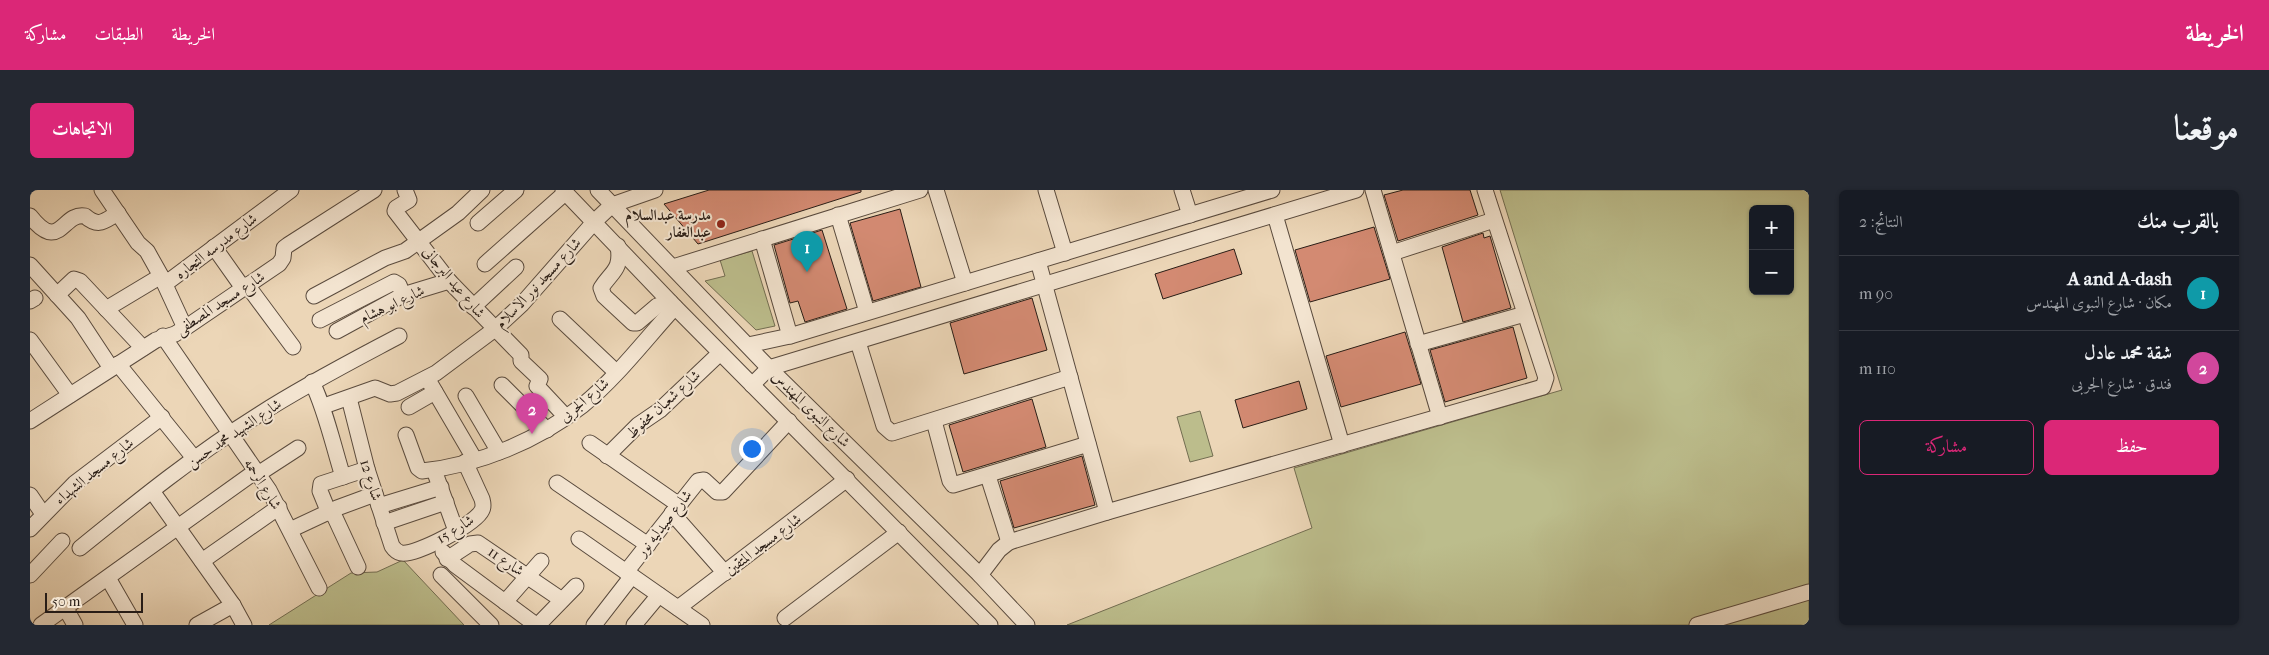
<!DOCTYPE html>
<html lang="ar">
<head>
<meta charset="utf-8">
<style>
	body { margin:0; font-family:"IM FELL French Canon",Amiri,serif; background:#242831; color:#f1f3f6; direction:rtl }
	.controls { position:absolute; right:15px; top:15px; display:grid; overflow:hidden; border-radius:8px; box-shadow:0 1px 4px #0004 }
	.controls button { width:45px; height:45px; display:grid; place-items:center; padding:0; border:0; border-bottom:1px solid #363941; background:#171b24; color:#f1f3f6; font:25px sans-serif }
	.scale { position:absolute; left:15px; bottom:12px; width:98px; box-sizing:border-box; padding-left:5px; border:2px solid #291d16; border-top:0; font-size:14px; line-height:18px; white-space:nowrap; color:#291d16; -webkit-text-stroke:4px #f3e4d0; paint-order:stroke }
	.you { position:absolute; left:721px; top:258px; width:18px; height:18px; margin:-12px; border:4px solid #fff; border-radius:50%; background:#1a73e8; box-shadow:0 0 0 8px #1a73e833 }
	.badge { display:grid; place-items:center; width:32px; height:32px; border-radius:50%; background:#db2777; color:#fff; font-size:16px; font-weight:700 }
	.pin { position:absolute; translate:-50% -41px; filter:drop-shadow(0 1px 2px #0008) }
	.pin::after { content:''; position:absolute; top:26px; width:18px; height:15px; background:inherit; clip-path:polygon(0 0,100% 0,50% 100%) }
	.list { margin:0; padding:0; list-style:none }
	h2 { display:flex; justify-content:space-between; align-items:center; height:65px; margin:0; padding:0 20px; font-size:21px }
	h2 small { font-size:16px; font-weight:400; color:#9ea1a6 }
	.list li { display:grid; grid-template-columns:32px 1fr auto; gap:15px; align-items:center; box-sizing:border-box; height:75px; padding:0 20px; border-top:1px solid #363941 }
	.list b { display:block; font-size:19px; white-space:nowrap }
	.list p { margin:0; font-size:16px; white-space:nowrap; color:#9ea1a6 }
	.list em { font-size:16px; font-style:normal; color:#9ea1a6 }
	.actions { display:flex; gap:10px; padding:15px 20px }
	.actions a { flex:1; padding:11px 0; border:1px solid #db2777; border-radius:8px; text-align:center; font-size:18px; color:#db2777 }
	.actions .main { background:#db2777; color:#fff }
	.map { position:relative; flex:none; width:1779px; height:435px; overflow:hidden; direction:ltr; border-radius:8px }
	header { display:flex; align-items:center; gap:30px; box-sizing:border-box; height:70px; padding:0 25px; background:#db2777; color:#fff }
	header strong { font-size:24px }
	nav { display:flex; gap:28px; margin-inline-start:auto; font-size:18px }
	.intro { display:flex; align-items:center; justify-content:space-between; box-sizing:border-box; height:120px; padding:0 30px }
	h1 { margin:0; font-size:35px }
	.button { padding:12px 22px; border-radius:8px; background:#db2777; color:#fff; font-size:18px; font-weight:700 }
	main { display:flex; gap:30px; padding:0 30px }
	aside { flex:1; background:#171b24; border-radius:8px; box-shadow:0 1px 4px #0004 }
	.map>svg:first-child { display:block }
	.green { fill:#bcbd8c; stroke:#726d51; fill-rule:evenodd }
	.building { fill:#d38a72; stroke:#291d16 }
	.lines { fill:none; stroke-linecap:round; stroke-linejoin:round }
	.minor-casing { stroke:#5a4b3e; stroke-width:17 }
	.minor { stroke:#f3e4d0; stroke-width:15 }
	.poi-dot { fill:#8f2418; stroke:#f3e4d0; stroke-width:2 }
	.labels { text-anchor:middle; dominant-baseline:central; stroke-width:4; stroke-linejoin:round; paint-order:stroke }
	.poi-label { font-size:15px; font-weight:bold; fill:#291d16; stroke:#f3e4d0; text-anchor:end }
	.street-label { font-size:15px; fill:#291d16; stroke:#f3e4d0 }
</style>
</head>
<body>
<header>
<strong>الخريطة</strong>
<nav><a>الخريطة</a><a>الطبقات</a><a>مشاركة</a></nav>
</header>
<div class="intro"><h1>موقعنا</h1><a class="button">الاتجاهات</a></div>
<main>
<aside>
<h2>بالقرب منك<small>النتائج: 2</small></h2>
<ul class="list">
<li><span class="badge" style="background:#0f9aa8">1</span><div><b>A and A-dash</b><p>مكان · شارع النبوى المهندس</p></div><em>90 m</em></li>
<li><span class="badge" style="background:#d1479c">2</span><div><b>شقة محمد عادل</b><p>فندق · شارع الجربى</p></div><em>110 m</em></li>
</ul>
<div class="actions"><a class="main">حفظ</a><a>مشاركة</a></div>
</aside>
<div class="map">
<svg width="1779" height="435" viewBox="0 0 1779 435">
	<rect width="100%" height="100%" fill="#ecd6b7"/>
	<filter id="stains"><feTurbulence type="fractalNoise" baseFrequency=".004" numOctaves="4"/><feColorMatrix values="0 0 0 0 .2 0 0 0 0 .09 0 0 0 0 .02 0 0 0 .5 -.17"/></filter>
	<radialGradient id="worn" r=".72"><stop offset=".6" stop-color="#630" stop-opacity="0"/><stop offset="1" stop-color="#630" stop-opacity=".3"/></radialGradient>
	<g class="green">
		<path d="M1470 0H1779V435H1037L1282 338 1264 278 1532 200ZM1723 19H1760V101H1723Z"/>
		<path d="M722 61 745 136 726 140 675 91 695 86 690 70Z"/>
		<path d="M1170 221 1183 266 1160 272 1147 227Z"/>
		<path d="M373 370 434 435H239L321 383 347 382Z"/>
	</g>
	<g class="building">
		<path d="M679 0H831V2L668 54 634 14Z"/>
		<path d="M1373 0H1440L1448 25 1368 51 1354 5Z"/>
		<path d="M870 19 891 97 843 111 820 33Z"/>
		<path d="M1344 37 1360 89 1280 112 1265 60Z"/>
		<path d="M792 40 817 119 775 132 768 111 760 113 744 55Z"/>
		<path d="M1453 43 1454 48 1460 46 1481 118 1433 132 1412 57Z"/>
		<path d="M1204 59 1212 84 1133 109 1125 84Z"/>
		<path d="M1002 108 1017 160 934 184 920 133Z"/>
		<path d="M1483 137 1497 188 1415 212 1400 160Z"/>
		<path d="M1375 142 1391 194 1311 217 1296 166Z"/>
		<path d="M1269 191 1277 219 1213 238 1205 210Z"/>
		<path d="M1002 209 1016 257 933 282 919 235Z"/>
		<path d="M1052 266 1065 315 984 338 970 291Z"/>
	</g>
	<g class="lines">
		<defs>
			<g id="minor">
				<path d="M72 0 108 53 117 61 131 86 155 138"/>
				<path d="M375 0 379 10 366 18 365 21 419 91 491 165V171L510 189 507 196 536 227"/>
				<path d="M533 0 645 117 960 435"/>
				<path d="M568 0 739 178 950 385 997 435"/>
				<path d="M906 0 935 93"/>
				<path d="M1016 0 1035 63"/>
				<path d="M1152 0 1160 25"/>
				<path d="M1343 0 1410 227"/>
				<path d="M808 25 837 122"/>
				<path d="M1245 25 1312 255"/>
				<path d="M0 26C30 64 32 22 55 26 69 38 74 31 88 23"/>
				<path d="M448 33 486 0"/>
				<path d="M732 49 760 146"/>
				<path d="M588 56C592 80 582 81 571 98L574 106 603 133H607L627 116 640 112"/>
				<path d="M184 57 213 98"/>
				<path d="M1362 63 1464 30"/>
				<path d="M1008 71 1077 322"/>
				<path d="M455 74 535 3"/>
				<path d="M0 75 48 128 81 178"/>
				<path d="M643 77 890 0"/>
				<path d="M135 94 261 0"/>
				<path d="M217 95 263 157"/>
				<path d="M27 105 44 89 50 91 113 158"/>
				<path d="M284 106 355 68 375 61 428 23 452 0"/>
				<path d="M0 111 5 108"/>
				<path d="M443 117 486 77"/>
				<path d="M76 119 131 86"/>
				<path d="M530 129 586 182"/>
				<path d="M290 130 364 92 369 95 373 105"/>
				<path d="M307 141 373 105 419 91"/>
				<path d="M133 146 239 300 289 398"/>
				<path d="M0 150 40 205"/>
				<path d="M828 152 854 236 862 243 1040 187"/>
				<path d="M1388 154 1495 124"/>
				<path d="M718 155 760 146 1242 0"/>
				<path d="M88 174 164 268"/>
				<path d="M397 188 445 270"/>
				<path d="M282 192C296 221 303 255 313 287"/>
				<path d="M472 195 517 240"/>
				<path d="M722 195 739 178 1326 0"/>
				<path d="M436 206 469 262"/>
				<path d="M319 208 337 279 362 356C364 359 367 362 371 363 385 366 446 334 452 320 454 316 453 313 452 309L435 272"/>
				<path d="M294 216 345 198 360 204 367 203 406 183 465 139 492 114 565 31 582 15 625 0"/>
				<path d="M379 217 405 202"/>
				<path d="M0 231 126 150 145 144 155 138 249 74 253 68 254 58 258 55 344 0"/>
				<path d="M904 231 920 291 923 295 1058 254"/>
				<path d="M376 245 388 278 392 281C449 275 507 251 553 215 587 187 615 150 645 117"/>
				<path d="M560 253 649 315"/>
				<path d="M577 266 608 235 630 220 690 163"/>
				<path d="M404 280 426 341"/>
				<path d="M228 284 268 258"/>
				<path d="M958 286 979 352"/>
				<path d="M527 293 618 355"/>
				<path d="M122 301 203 415 214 435"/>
				<path d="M0 305 13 324"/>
				<path d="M349 316 411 297"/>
				<path d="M302 321 328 377"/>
				<path d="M299 323 290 301 291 294 337 279"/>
				<path d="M642 323 695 383"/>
				<path d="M354 333 416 312"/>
				<path d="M0 339 45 293 132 227"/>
				<path d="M260 340 307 318 345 304"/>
				<path d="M549 349 672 435"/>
				<path d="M50 358C108 311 166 264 230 224 275 195 322 171 369 146"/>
				<path d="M413 362 425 375 506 435"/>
				<path d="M417 369 440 354 448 353 532 410"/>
				<path d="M172 371 249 317"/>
				<path d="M596 382 668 291 674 290 687 302H693L759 231"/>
				<path d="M0 385 32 351"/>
				<path d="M411 385 461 435"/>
				<path d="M950 385 969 360 979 352 1077 322 1513 197 1516 188 1455 0"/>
				<path d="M78 388 105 435"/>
				<path d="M475 412 511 371"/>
				<path d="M648 418 817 289"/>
				<path d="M36 419 45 435"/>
				<path d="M755 428 869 342"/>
				<path d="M11 435 226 281"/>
				<path d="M167 435 203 415"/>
				<path d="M508 435 546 396"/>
				<path d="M564 435 602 386"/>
				<path d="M604 435 629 405"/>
				<path d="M1667 435 1779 402"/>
			</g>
		</defs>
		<use href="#minor" class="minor-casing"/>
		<use href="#minor" class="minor"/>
	</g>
	<circle class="poi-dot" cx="691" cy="34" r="5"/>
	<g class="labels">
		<g class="poi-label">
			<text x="681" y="25">مدرسة عبدالسلام<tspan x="681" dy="17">عبدالغفار</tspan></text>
		</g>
		<g class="street-label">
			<text transform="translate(186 56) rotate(-37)">شارع مدرسه التجاره</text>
			<text transform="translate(424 92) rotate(50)">شارع عيد البرجانى</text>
			<text transform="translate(508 93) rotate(-47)">شارع مسجد نور الاسلام</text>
			<text transform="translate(190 113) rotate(-33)">شارع مسجد المصطفى</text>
			<text transform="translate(362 114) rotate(-25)">شارع ابو هشام</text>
			<text transform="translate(554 210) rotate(-40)">شارع الجربى</text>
			<text transform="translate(633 214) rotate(-42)">شارع شعبان محفوظ</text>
			<text transform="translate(781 219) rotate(44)">شارع النبوى المهندس</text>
			<text transform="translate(204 243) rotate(-34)">شارع الشهيد محمد حسن</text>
			<text transform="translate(64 281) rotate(-39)">شارع مسجد الشهداء</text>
			<text transform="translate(341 290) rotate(73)">شارع 12</text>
			<text transform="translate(233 294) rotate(58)">شارع الرحمه</text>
			<text transform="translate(634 333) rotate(-52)">شارع صيدليه نور</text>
			<text transform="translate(425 339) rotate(-32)">شارع 15</text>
			<text transform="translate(733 354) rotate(-37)">شارع مسجد المتقين</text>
			<text transform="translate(476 371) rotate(34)">شارع 11</text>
		</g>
	</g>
	<rect width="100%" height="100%" filter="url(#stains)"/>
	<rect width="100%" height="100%" fill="url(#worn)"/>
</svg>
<div class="controls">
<button>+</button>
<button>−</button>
</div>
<div class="scale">50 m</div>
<div class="you"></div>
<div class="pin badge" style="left:777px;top:82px;background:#0f9aa8">1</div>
<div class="pin badge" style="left:502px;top:244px;background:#d1479c">2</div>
</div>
</main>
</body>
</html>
